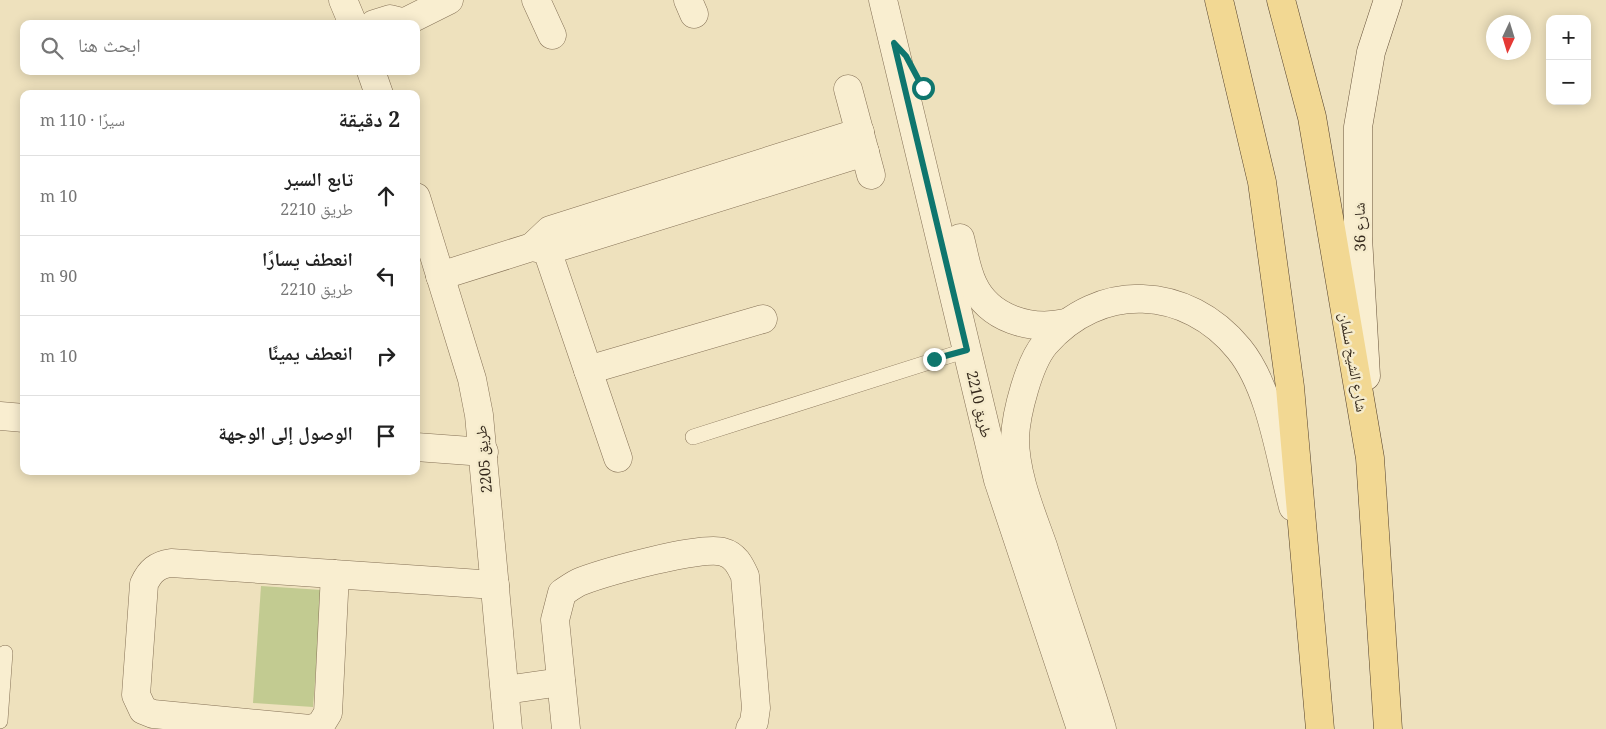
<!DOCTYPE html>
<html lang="ar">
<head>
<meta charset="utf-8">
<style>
	body { margin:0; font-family:"Noto Serif","Noto Naskh Arabic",serif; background:#f2f2f2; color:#222; direction:rtl }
	.controls { position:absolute; right:15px; top:15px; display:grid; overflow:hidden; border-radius:10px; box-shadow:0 2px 12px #0003 }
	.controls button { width:45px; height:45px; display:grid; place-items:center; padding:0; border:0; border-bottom:1px solid #e0e0e0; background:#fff; color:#222; font:25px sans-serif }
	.compass { position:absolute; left:1486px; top:15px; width:45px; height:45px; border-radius:50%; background:#fff; box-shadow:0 2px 12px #0003; rotate:184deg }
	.stop { position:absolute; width:15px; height:15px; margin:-11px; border:4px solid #0f766e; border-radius:50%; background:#fff }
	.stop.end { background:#0f766e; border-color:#fff; box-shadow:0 1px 5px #0008 }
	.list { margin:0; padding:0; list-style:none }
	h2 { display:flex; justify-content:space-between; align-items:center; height:65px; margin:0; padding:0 20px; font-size:21px }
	h2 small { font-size:16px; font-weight:400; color:#767676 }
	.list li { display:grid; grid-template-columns:32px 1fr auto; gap:15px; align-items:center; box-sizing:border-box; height:80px; padding:0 20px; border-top:1px solid #e0e0e0 }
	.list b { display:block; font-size:19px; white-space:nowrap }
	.list p { margin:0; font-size:16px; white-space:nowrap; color:#767676 }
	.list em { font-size:16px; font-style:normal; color:#767676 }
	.icon { flex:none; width:28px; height:28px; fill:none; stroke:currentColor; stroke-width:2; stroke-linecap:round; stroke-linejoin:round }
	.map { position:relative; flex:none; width:1606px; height:729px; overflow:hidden; direction:ltr }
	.search { position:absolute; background:#fff; box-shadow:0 2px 12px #0003; left:20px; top:20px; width:400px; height:55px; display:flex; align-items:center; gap:12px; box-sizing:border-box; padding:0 18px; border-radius:10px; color:#767676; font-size:19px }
	.panel { position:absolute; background:#fff; box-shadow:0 2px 12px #0003; left:20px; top:90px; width:400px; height:385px; border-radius:10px; direction:rtl }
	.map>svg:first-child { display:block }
	.green { fill:#c2cb91 }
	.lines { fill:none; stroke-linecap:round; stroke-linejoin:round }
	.lane-casing { stroke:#857156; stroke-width:16 }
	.street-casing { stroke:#857156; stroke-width:29 }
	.secondary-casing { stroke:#67523a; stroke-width:29 }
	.primary-casing { stroke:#523f2b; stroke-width:29 }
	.lane { stroke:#f9eed0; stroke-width:15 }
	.street { stroke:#f9eed0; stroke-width:28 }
	.secondary { stroke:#f9eed0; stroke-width:28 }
	.primary { stroke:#f2d893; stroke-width:28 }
	.route { stroke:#0f766e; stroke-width:6 }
	.labels { text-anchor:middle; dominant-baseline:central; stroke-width:5; stroke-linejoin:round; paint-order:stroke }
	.street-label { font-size:15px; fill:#34281b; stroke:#f5ebcc }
</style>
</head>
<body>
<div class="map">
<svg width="1606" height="729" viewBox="0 0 1606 729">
	<rect width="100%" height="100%" fill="#eee1bd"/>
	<path class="green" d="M261 586 322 590 313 707 253 703Z"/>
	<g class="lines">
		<defs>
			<g id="lane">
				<path d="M693 437 967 350"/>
				<path d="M0 721 5 653"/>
			</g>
			<g id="street">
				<path d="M343 0 353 24"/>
				<path d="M536 0 552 35"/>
				<path d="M688 0 694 14"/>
				<path d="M883 0 998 480 1081 729"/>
				<path d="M374 24 390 19 402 22"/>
				<path d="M401 24 449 0"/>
				<path d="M371 71 379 94"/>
				<path d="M848 89 871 175"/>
				<path d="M416 197 472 379 479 415 508 729"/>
				<path d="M960 238C964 253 966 269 973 284 989 319 1031 331 1066 323"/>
				<path d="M532 247 550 230 860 132"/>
				<path d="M547 250 618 458"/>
				<path d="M440 276 532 247 547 250 556 248 865 152"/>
				<path d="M588 370 763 319"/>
				<path d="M0 416 24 418"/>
				<path d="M416 447 484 452"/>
				<path d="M335 574 328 713 320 726 310 729 153 714 143 710 136 695 144 584C150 571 157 565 171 563L495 585"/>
				<path d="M505 690 561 682"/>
				<path d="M566 729 555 620 562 593C568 589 574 584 582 581 606 572 702 545 723 552 735 555 740 565 745 576L756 708 754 722 750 729"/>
				<path d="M1102 729C1084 668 1062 607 1043 546 1031 512 1015 475 1015 438 1016 413 1029 363 1045 344 1099 281 1187 285 1239 349 1271 388 1280 458 1293 507"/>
			</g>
			<path id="secondary" d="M1366 376 1358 237V127L1371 52 1388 0"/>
			<g id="primary">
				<path d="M1219 0 1262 182 1290 387 1320 729"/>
				<path d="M1281 0 1312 117 1370 458 1388 729"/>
			</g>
		</defs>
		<use href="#lane" class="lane-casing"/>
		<use href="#street" class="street-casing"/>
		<use href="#secondary" class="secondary-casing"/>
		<use href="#primary" class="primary-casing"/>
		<use href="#lane" class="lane"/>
		<use href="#street" class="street"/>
		<use href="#secondary" class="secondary"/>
		<use href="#primary" class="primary"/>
	</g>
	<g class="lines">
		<path class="route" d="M923 88 906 56 894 43 967 350 934 359"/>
	</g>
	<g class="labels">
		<g class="street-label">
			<text transform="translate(1359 227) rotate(-91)">شارع 36</text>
			<text transform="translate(1354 362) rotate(80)">شارع الشيخ سلمان</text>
			<text transform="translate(980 404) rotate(77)">طريق 2210</text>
			<text transform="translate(483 459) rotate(-95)">طريق 2205</text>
		</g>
	</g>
</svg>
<div class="controls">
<button>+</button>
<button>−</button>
</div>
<svg class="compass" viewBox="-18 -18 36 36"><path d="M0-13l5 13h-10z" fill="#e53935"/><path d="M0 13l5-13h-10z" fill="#767676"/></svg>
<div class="stop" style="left:923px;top:88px"></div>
<div class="stop end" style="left:934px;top:359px"></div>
<div class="search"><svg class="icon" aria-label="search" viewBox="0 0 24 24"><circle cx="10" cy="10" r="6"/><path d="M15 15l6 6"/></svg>ابحث هنا</div>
<section class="panel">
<h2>2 دقيقة<small>سيرًا · 110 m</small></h2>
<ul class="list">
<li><svg class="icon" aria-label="ahead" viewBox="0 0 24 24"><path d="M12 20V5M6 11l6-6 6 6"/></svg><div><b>تابع السير</b><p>طريق 2210</p></div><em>10 m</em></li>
<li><svg class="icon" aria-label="left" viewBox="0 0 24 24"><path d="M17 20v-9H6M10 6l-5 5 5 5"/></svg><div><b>انعطف يسارًا</b><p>طريق 2210</p></div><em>90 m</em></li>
<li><svg class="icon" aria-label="right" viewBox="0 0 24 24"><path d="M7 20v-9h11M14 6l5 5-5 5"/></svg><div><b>انعطف يمينًا</b></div><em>10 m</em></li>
<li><svg class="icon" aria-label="arrive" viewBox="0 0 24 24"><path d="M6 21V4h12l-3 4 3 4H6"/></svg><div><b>الوصول إلى الوجهة</b></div></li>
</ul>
</section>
</div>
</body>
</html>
